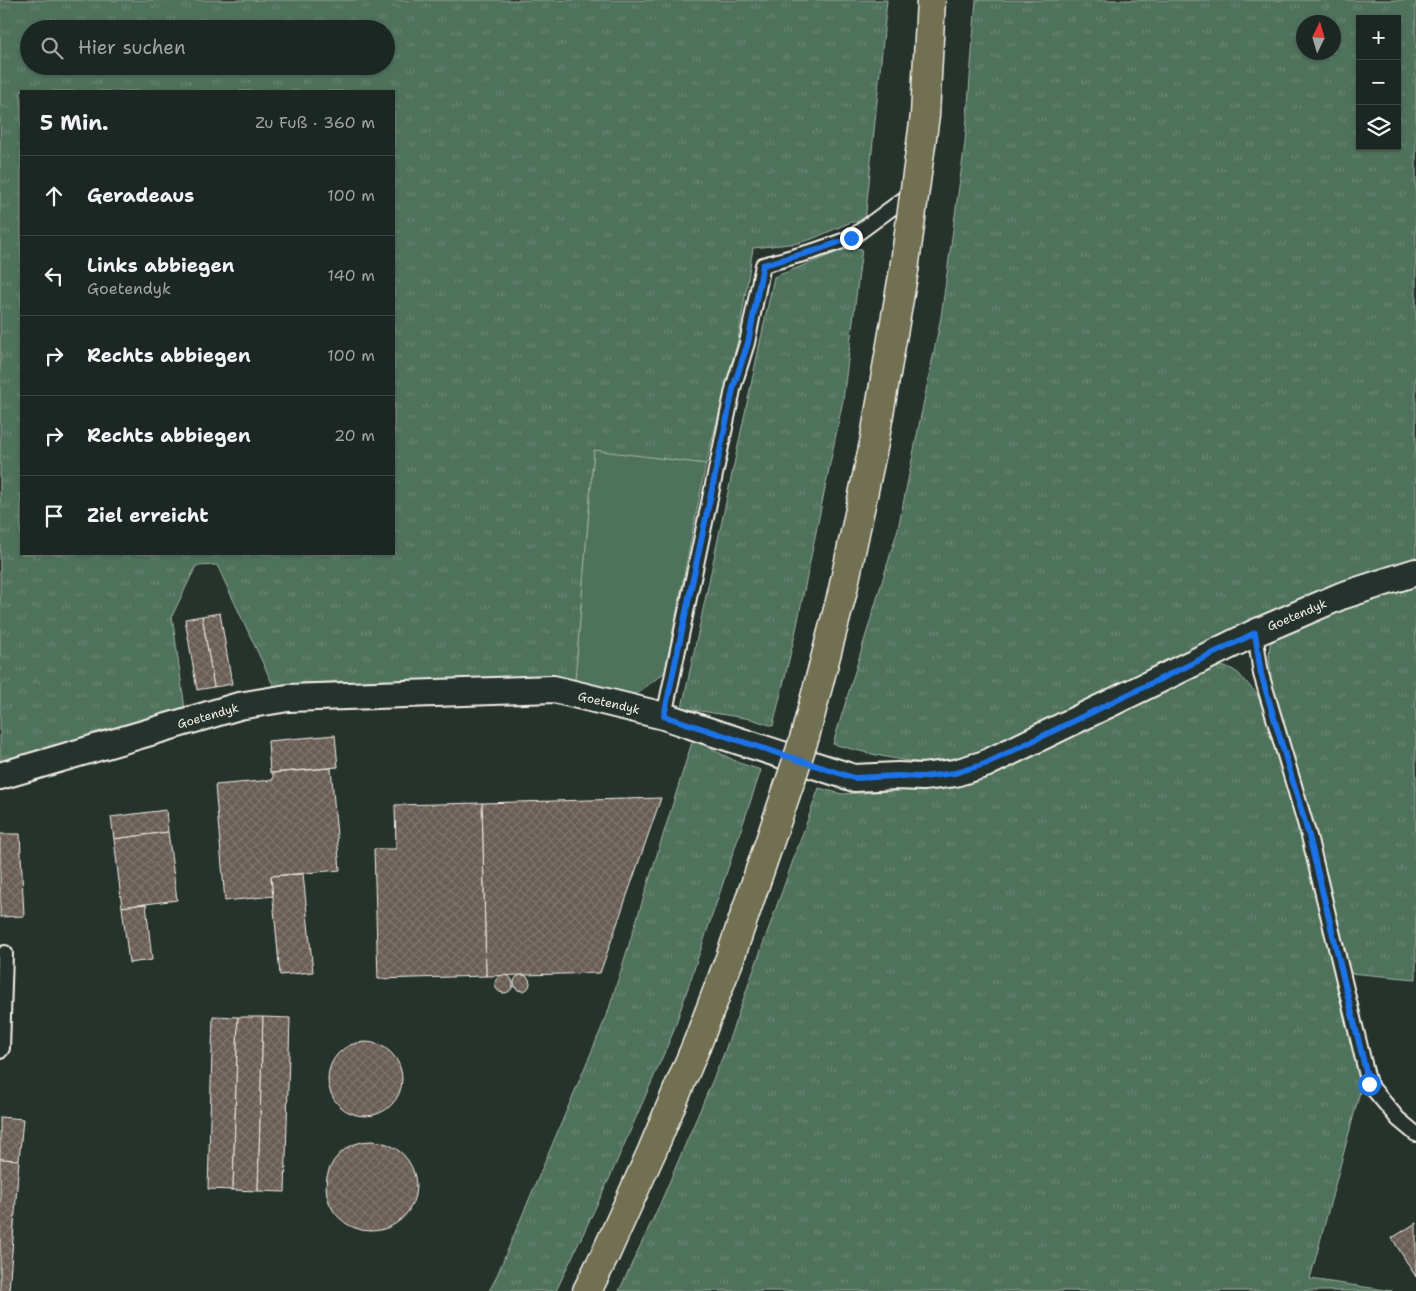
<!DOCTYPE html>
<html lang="de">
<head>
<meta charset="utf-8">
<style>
	body { margin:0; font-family:"Shantell Sans",sans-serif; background:#29322f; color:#f1f3f6 }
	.controls { position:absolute; right:15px; top:15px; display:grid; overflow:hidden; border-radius:0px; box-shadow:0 1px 4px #0004 }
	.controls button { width:45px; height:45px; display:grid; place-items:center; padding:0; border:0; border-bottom:1px solid #3a4340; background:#1c2622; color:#f1f3f6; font:25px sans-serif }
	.compass { position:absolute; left:1296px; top:15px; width:45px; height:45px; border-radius:50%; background:#1c2622; box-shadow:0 1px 4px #0004; rotate:5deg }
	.stop { position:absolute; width:15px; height:15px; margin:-11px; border:4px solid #1a73e8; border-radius:50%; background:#fff }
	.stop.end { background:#1a73e8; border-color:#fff; box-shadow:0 1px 5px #0008 }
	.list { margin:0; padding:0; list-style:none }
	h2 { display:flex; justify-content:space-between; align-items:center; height:65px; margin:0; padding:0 20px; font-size:21px }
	h2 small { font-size:16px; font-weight:400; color:#a0a5a5 }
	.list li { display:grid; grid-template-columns:32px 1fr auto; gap:15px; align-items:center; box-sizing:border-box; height:80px; padding:0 20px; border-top:1px solid #3a4340 }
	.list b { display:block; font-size:19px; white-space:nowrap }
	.list p { margin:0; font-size:16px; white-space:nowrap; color:#a0a5a5 }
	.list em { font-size:16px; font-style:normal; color:#a0a5a5 }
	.icon { flex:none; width:28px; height:28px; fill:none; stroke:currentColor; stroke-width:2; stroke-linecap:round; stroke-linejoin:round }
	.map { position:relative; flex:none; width:1416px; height:1291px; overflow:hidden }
	.search { position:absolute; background:#1c2622; box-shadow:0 1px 4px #0004; left:20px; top:20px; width:375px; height:55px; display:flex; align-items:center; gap:12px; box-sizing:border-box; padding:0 18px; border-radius:28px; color:#a0a5a5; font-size:19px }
	.panel { position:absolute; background:#1c2622; box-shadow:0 1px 4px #0004; left:20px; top:90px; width:375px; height:465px; border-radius:0px }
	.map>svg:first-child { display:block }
	.grass { fill:url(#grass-tufts); stroke:#a2b2a2; fill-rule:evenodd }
	.pitch { fill:#50725d; stroke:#a2b2a2 }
	.building { fill:url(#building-cross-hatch); stroke:#f4f1e8 }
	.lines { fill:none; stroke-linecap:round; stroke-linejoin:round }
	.lane-casing { stroke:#f4f1e8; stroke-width:18 }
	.street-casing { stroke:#f4f1e8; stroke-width:30 }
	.primary-casing { stroke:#f4f1e8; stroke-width:31 }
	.lane { stroke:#26332d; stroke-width:14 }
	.street { stroke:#26332d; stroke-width:26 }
	.primary { stroke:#716f52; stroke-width:28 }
	.primary-bridge-casing { stroke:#f4f1e8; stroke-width:31; stroke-linecap:butt }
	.primary-bridge { stroke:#716f52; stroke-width:28 }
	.route { stroke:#1a73e8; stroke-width:6 }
	.labels { text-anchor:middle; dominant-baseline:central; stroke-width:4; stroke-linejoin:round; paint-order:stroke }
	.street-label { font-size:12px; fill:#f4f1e8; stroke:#26332d }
</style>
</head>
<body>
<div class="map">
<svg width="1416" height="1291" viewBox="0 0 1416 1291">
	<defs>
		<pattern id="grass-tufts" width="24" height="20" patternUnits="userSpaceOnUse" patternTransform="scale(1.25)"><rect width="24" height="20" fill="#50725d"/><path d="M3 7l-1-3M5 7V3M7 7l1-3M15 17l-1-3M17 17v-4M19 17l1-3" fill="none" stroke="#6a8774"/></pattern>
		<pattern id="building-cross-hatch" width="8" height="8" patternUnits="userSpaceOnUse" patternTransform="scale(1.25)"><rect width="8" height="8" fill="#695d55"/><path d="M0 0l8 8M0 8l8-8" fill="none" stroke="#7f756d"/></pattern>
	</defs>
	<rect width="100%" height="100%" fill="#26332d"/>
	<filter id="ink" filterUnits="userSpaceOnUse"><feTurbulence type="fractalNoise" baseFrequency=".02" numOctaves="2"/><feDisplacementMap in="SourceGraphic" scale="10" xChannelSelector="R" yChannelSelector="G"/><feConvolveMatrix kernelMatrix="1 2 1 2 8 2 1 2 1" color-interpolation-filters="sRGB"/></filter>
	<g filter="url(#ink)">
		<g class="grass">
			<path d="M0 0H887L865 222H851L812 239 798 243 753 248 738 340 706 464 594 451 575 681 555 676 303 683 274 687 217 565 196 566 172 616 185 709 0 762ZM29 29H386V66H29ZM21 91H394V554H21Z"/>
			<path d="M976 0H1416V979L1349 973 1272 687 1269 657 1270 644 1281 630 1346 602 1321 590 1211 641 986 754C976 756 966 760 956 762 918 767 870 754 833 744L898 529 941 317 965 143ZM1360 19H1397V146H1360ZM1304 22H1334V52H1304Z"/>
			<path d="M848 248 862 249 843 400 795 635 773 726 751 719 682 708 774 277Z"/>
			<path d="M1209 666H1219L1230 668 1238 673 1257 694 1270 727 1304 841 1362 1084 1310 1279 1392 1291H619L660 1204 723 1056 819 788 842 794 959 787 986 776Z"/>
			<path d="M693 739 739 763 761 770 672 1035 610 1177 556 1291H489L495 1280 607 1015Z"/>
		</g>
		<path class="pitch" d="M594 450 706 464 665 672 634 696 575 681Z"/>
		<g class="building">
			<path d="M220 613 232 684 214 687 202 616Z"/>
			<path d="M202 616 214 687 197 690 185 619Z"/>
			<path d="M335 735 338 767 270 773 268 741Z"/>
			<path d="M331 768 340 870 271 876 273 896 225 901 215 785 273 780V773Z"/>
			<path d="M661 798 600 973 486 976 482 803Z"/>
			<path d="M482 803 486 976 378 979 374 849H396L395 805Z"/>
			<path d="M166 810 168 832 114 839 111 817Z"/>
			<path d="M168 832 177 900 122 907 114 839Z"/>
			<path d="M0 834H20L24 916 0 917Z"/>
			<path d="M303 874 313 972 280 975 271 876Z"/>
			<path d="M146 904 152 960 129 963 122 907Z"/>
			<circle cx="504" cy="984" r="9"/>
			<circle cx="522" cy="983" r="8"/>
			<path d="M213 1016 238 1017 233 1190 208 1189Z"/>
			<path d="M238 1017H263L258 1191 233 1190Z"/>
			<path d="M263 1017 290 1018 285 1192 258 1191Z"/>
			<circle cx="365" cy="1079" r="37"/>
			<path d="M0 1117 23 1119 19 1160 0 1159Z"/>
			<circle cx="371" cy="1186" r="45"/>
			<path d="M0 1159 19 1160 9 1291H0Z"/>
			<path d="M1416 1223V1277L1392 1238Z"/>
		</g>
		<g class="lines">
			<defs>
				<g id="lane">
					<path d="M1255 633 1261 674 1309 836 1369 1084 1398 1119 1416 1134"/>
					<path d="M664 716 734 385 747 343 763 265 814 251 851 238 912 193 913 191"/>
					<path d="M0 1051 2 1048 5 953"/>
				</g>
				<path id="street" d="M0 776 239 706 288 698 553 689 664 716 702 729 854 778 897 776 923 777 955 773 985 764 1255 633 1341 596 1416 572"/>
				<g id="primary">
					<path d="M805 736 842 594 874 443 904 270"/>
					<path d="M587 1291 606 1253 652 1151 697 1044 730 958 791 779"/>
				</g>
			</defs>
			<use href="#lane" class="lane-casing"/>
			<use href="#street" class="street-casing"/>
			<use href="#primary" class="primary-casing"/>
			<use href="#lane" class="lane"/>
			<use href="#street" class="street"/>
			<use href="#primary" class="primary"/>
			<defs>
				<g id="primary-bridge">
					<path d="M904 270 925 115 931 0"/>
					<path d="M791 779 805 736"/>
				</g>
			</defs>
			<use href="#primary-bridge" class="primary-bridge-casing"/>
			<use href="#primary-bridge" class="primary-bridge"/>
		</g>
	</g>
	<g class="lines" filter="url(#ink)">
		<path class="route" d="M851 238 814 251 763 265 748 343 734 385 664 716 854 778 897 776 923 777 955 773 985 764 1255 633 1261 674 1309 836 1369 1084"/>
	</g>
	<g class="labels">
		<g class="street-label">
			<text transform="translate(1297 615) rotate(-23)">Goetendyk</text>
			<text transform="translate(609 703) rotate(13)">Goetendyk</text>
			<text transform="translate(208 716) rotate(-16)">Goetendyk</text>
		</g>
	</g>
</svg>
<div class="controls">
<button>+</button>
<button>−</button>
<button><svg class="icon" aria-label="layers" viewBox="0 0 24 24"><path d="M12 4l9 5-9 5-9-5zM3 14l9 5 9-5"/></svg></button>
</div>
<svg class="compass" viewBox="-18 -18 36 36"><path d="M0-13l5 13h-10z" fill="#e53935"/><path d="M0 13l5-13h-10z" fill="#a0a5a5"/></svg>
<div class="stop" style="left:1369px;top:1084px"></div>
<div class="stop end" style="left:851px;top:238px"></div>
<div class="search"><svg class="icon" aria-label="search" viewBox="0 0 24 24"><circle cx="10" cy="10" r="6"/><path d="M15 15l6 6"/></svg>Hier suchen</div>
<section class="panel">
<h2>5 Min.<small>Zu Fuß · 360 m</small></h2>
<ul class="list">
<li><svg class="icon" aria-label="ahead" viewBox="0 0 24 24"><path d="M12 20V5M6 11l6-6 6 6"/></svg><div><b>Geradeaus</b></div><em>100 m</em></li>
<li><svg class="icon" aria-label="left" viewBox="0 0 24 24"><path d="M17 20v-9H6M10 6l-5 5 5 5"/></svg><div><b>Links abbiegen</b><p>Goetendyk</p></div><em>140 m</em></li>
<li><svg class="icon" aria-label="right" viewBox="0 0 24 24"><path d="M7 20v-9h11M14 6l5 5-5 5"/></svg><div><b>Rechts abbiegen</b></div><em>100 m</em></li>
<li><svg class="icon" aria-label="right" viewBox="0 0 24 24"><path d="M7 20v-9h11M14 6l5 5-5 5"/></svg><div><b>Rechts abbiegen</b></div><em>20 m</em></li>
<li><svg class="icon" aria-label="arrive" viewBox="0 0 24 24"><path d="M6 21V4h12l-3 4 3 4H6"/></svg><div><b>Ziel erreicht</b></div></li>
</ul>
</section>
</div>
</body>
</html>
